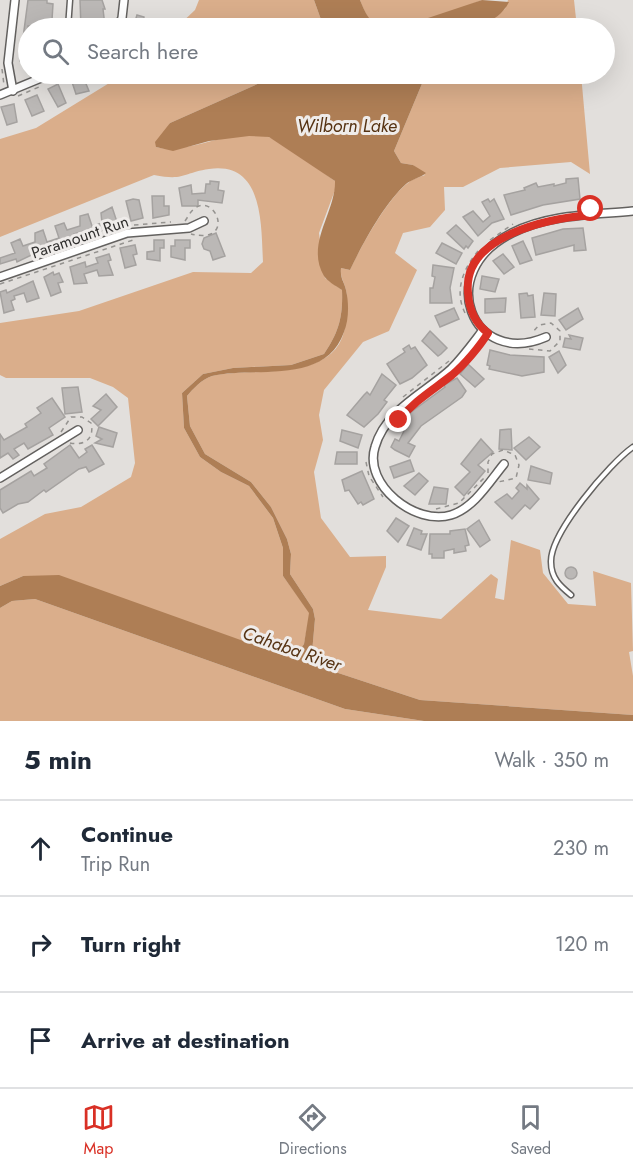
<!DOCTYPE html>
<html lang="en">
<head>
<meta charset="utf-8">
<style>
	body { margin:0; font-family:Jost,sans-serif; background:#f2f2f3; color:#1f2937 }
	.stop { position:absolute; width:18px; height:18px; margin:-14px; border:4px solid #d93025; border-radius:50%; background:#fff }
	.stop.end { background:#d93025; border-color:#fff; box-shadow:0 2px 6px #0008 }
	.list { margin:0; padding:0; list-style:none }
	h2 { display:flex; justify-content:space-between; align-items:center; height:78px; margin:0; padding:0 24px; font-size:26px }
	h2 small { font-size:20px; font-weight:400; color:#747a83 }
	.list li { display:grid; grid-template-columns:39px 1fr auto; gap:18px; align-items:center; box-sizing:border-box; height:96px; padding:0 24px; border-top:2px solid #e0e1e3 }
	.list b { display:block; font-size:22px; white-space:nowrap }
	.list p { margin:0; font-size:20px; white-space:nowrap; color:#747a83 }
	.list em { font-size:20px; font-style:normal; color:#747a83 }
	.icon { flex:none; width:33px; height:33px; fill:none; stroke:currentColor; stroke-width:2; stroke-linecap:round; stroke-linejoin:round }
	.map { position:relative; flex:none; width:633px; height:721px; overflow:hidden }
	.search { position:absolute; background:#fff; box-shadow:0 6px 24px #0002; left:18px; right:18px; top:18px; height:66px; display:flex; align-items:center; gap:15px; box-sizing:border-box; padding:0 21px; border-radius:33px; color:#747a83; font-size:22px }
	.sheet { height:366px; background:#fff }
	nav { display:flex; justify-content:space-around; align-items:center; box-sizing:border-box; height:84px; border-top:2px solid #e0e1e3; background:#fff; font-size:16px; color:#747a83 }
	nav a { display:grid; justify-items:center; gap:3px }
	nav .on { color:#d93025 }
	.map>svg:first-child { display:block }
	.green { fill:#daae8b }
	.water { fill:#ae7e55 }
	.building { fill:#bbb8b6; stroke:#a5a2a0; stroke-width:1.5 }
	.lines { fill:none; stroke-linecap:round; stroke-linejoin:round }
	.service-casing { stroke:#63615f; stroke-width:7 }
	.minor-casing { stroke:#63615f; stroke-width:10 }
	.path { stroke:#959390; stroke-width:1.5; stroke-dasharray:4.5 4.5; stroke-linecap:butt }
	.service { stroke:#fff; stroke-width:4 }
	.minor { stroke:#fff; stroke-width:7 }
	.route { stroke:#d93025; stroke-width:8 }
	.labels { text-anchor:middle; dominant-baseline:central; stroke-width:6; stroke-linejoin:round; paint-order:stroke }
	.street-label { font-size:16px; fill:#302f2e; stroke:#efecea }
	.water-label { font-size:18px; font-style:italic; fill:#563313; stroke:#efecea }
</style>
</head>
<body>
<div class="map">
<svg width="633" height="721" viewBox="0 0 633 721">
	<rect width="100%" height="100%" fill="#e2dfdc"/>
	<g class="green">
		<path d="M199 0H314L324 28H176L195 10Z"/>
		<path d="M360 0H482C461 8 397 36 378 27 369 23 363 9 360 0Z"/>
		<path d="M508 0H574L577 28H475L505 9Z"/>
		<path d="M124 74H280L170 123 156 147C186 156 235 126 269 137 292 145 315 167 335 181V190L319 233 325 278 342 290C343 317 339 332 324 354L291 365 233 368 203 374 182 393 184 428 200 457 221 472 249 486 273 518 283 548V576L310 613 304 644 294 659 23 576 0 586V539L45 514 81 507 131 477 135 463 128 398 113 387 90 378H6L0 375V323L79 311 193 272 251 273 263 262C261 225 264 161 209 169 182 173 185 181 154 175L0 237V139L36 128Z"/>
		<path d="M426 74H581L590 174 571 162 500 168 463 187H444L445 210 430 227 403 233 395 253 417 270 389 331 363 342 324 390 319 415 323 440 314 472 321 518 350 557 386 556V567L368 610 441 619 491 574 498 579 495 598 504 600 511 540 540 550 543 573 568 604 596 606 593 571 631 583 633 651 629 652 633 676V715L420 700 311 664 315 619 313 609 290 574 291 554 287 539 271 507 251 482 205 454 190 426 187 396C193 389 202 379 212 376 250 367 331 383 344 332 347 322 348 300 346 290 344 281 340 278 341 268L350 270C360 248 389 196 408 183 412 179 420 177 425 175L413 165 401 163 394 151Z"/>
		<path d="M35 599 345 709 424 721H0V608L12 601Z"/>
	</g>
	<g class="water">
		<path d="M314 0H360C366 15 372 28 389 28H324Z"/>
		<path d="M482 0 509 2C491 38 432 29 398 28Z"/>
		<path d="M280 74H426L394 151 401 163 413 165 426 173C420 178 412 179 406 184 384 204 363 243 350 270L341 268C340 279 344 281 346 290 349 303 349 320 344 332 325 386 255 366 212 376 202 379 193 389 187 396L190 426 205 454 251 482 271 507 287 539 291 554 290 574 313 609 315 619 311 664 420 700 633 715V721H424L345 709 35 599 12 601 0 608V586L23 576 59 575 294 659 304 644 309 613 283 576V548L273 518 249 486 221 472 200 457 184 428 182 393 203 374 233 368 291 365 324 354C339 332 343 317 342 290 336 286 327 281 324 276 305 244 336 212 335 181L269 137 249 136 209 141 173 151 156 147 155 142 170 123Z"/>
	</g>
	<g class="building">
		<path d="M28 0H47V3L53 4 52 20V27L28 26V61L26 62 20 61Z"/>
		<path d="M80 0H102L105 9H103L105 26 81 28Z"/>
		<path d="M137 15 144 17 143 22 161 28H133Z"/>
		<path d="M78 74H106L109 79 97 83 93 74 84 79 89 91 76 94 71 79Z"/>
		<path d="M58 84 66 103 58 107 48 89Z"/>
		<path d="M37 95 44 111 32 116 25 100Z"/>
		<path d="M14 104 17 122 7 125 1 107Z"/>
		<path d="M578 178 580 199 543 205 511 215 504 195 525 190 524 188 536 183 538 187 554 184V186L566 183V179Z"/>
		<path d="M210 181 219 182 218 190 224 191 222 203 198 200V206H182L179 188 191 185 192 194 205 193 206 184H210Z"/>
		<path d="M152 196H164V206H169V215L153 218Z"/>
		<path d="M133 199 139 200 143 218 131 221 126 201Z"/>
		<path d="M488 199 490 202 494 199 504 219 492 223 478 236 463 217 473 211 483 222 490 216 482 202Z"/>
		<path d="M112 207 118 225 89 235 85 234 84 231 74 234 75 238 72 242 44 249 17 262 16 259 0 264V258L15 253 11 243 20 239 23 246 35 242V233L43 230 47 242 59 238 55 226 64 223 67 230 80 226V216L88 214 92 226 102 223 101 213Z"/>
		<path d="M456 225 473 241 468 248 466 246 464 249 447 233Z"/>
		<path d="M583 228 586 250 574 251V245L536 255 532 238 563 229Z"/>
		<path d="M216 233 225 256 213 260 210 251 204 249 202 244 204 238Z"/>
		<path d="M154 240H164V248H160V261L147 259V252L154 251Z"/>
		<path d="M175 240H190V248H185V260L171 257V246H175Z"/>
		<path d="M523 241 532 260 520 264 512 246Z"/>
		<path d="M442 243 462 253 456 264 436 253Z"/>
		<path d="M135 245 137 254 133 255 136 265 125 268 120 248Z"/>
		<path d="M109 254 111 260 108 261 113 275 99 276 97 270 84 274 87 283 74 284 70 267 85 262 86 267 98 263 96 258Z"/>
		<path d="M503 254 514 267 504 274 493 261Z"/>
		<path d="M433 265 454 268 450 288 452 303H430V288H433L435 277 432 276Z"/>
		<path d="M53 272 54 275 59 273 63 282 58 283 61 292 51 296 44 277Z"/>
		<path d="M482 276 499 279 495 292 480 289Z"/>
		<path d="M33 281 39 298 27 302 24 293 14 296 15 299 11 301 14 310 4 313 0 292 6 290 7 293Z"/>
		<path d="M527 293 528 296 533 295 535 317 521 318 519 294Z"/>
		<path d="M544 293 556 294 555 316 541 315Z"/>
		<path d="M506 298 505 312 485 313V299Z"/>
		<path d="M454 308 459 319 440 327 435 316Z"/>
		<path d="M578 308 583 319 566 330 559 320Z"/>
		<path d="M430 331 447 348 441 354 438 356 422 341Z"/>
		<path d="M569 335 583 338 580 350 563 347 565 338 571 339Z"/>
		<path d="M409 345 411 349 415 347 427 365 412 378 400 384 387 364 405 352 403 349Z"/>
		<path d="M490 350 510 355 544 357V372L522 376 489 369 490 366 487 365Z"/>
		<path d="M559 351 566 365 558 373 549 357Z"/>
		<path d="M468 364 484 379 475 387 460 374Z"/>
		<path d="M382 374 396 385 384 400 387 402 378 414 364 427 347 415 364 395 367 392 370 395Z"/>
		<path d="M457 378 466 391 462 397 421 426 408 443 415 446 409 457 395 450 391 447 395 439 399 441 404 431 400 428 407 415 445 387 444 385Z"/>
		<path d="M78 387 82 412 65 414 62 388Z"/>
		<path d="M106 394 117 407 98 426 91 419 101 410 93 406Z"/>
		<path d="M52 398 65 417 49 428 53 435 28 449 24 443 14 449 19 455 13 459 8 453 0 458V434L4 440 27 427 25 424 41 413 37 408Z"/>
		<path d="M99 427 117 433 113 447 95 443 102 439 96 436Z"/>
		<path d="M511 429 512 450 499 449 500 430Z"/>
		<path d="M342 430 362 435 358 448 340 441Z"/>
		<path d="M529 437 540 447 526 460 514 448Z"/>
		<path d="M481 439 493 452 478 465 485 471 464 496 455 487 470 472 461 464Z"/>
		<path d="M70 445 79 458 87 452 85 449 92 445 104 464 89 472 86 467 79 469 46 492 44 490 28 502 18 504 3 513 0 508V490L31 471 34 476 47 468 44 464Z"/>
		<path d="M337 452H357V464H335Z"/>
		<path d="M410 460 414 471 394 478 390 467Z"/>
		<path d="M531 466 552 473 550 484 528 480Z"/>
		<path d="M362 471 374 499 363 505 361 502 358 504 349 490 345 491 342 480Z"/>
		<path d="M419 473 428 481 415 495 404 486Z"/>
		<path d="M520 483 527 489V485L539 499 530 509 525 505 512 519 495 502 507 494 512 499 519 491 516 488Z"/>
		<path d="M434 487 448 489 446 504H429Z"/>
		<path d="M396 518 409 526 398 542 387 531Z"/>
		<path d="M479 520 490 540 480 547 467 529Z"/>
		<path d="M414 528 422 531 421 534H427L421 550 407 545Z"/>
		<path d="M465 529 469 545 465 546 466 551 454 553V549L444 551V558H432V554H429L430 534H450V531Z"/>
		<circle cx="571" cy="573" r="6"/>
	</g>
	<g class="lines">
		<defs>
			<g id="service">
				<path d="M68 28 70 0"/>
				<path d="M571 595C560 586 551 578 551 562 550 533 610 463 633 447"/>
			</g>
			<g id="minor">
				<path d="M117 28 122 18 124 0"/>
				<path d="M13 91 8 63 15 0"/>
				<path d="M0 95 51 74"/>
				<path d="M0 277 127 233 189 228 204 221"/>
				<path d="M483 330C473 343 463 357 451 369 425 393 386 409 375 447 363 485 416 526 451 515 474 508 490 481 504 464"/>
				<path d="M546 337C472 369 433 272 512 233 549 214 593 215 633 211"/>
				<path d="M0 478 78 430"/>
			</g>
		</defs>
		<use href="#service" class="service-casing"/>
		<use href="#minor" class="minor-casing"/>
		<g class="path">
			<path d="M2 69 4 85"/>
			<path d="M56 78 64 74"/>
			<path d="M18 96 39 87"/>
			<path d="M185 221C188 217 190 212 194 209 215 191 237 245 191 234"/>
			<path d="M134 225 171 222"/>
			<path d="M490 240 513 224"/>
			<path d="M0 284 136 239"/>
			<path d="M465 313C454 291 463 269 478 251"/>
			<path d="M529 349 550 351 560 341V331L551 323 539 325 532 333"/>
			<path d="M403 397 449 361"/>
			<path d="M61 432 71 417H82L91 423C95 439 84 446 70 443"/>
			<path d="M366 462 369 476 383 497"/>
			<path d="M488 473V462L492 454 503 450 515 455 519 465 516 478 498 482"/>
			<path d="M436 509 459 503 485 477"/>
		</g>
		<use href="#service" class="service"/>
		<use href="#minor" class="minor"/>
	</g>
	<g class="lines">
		<path class="route" d="M399 420C414 401 433 390 452 375 465 364 480 346 488 333 475 323 469 310 468 293 462 235 550 218 592 215L591 209"/>
	</g>
	<g class="labels">
		<g class="street-label">
			<text transform="translate(80 237) rotate(-19)">Paramount Run</text>
		</g>
		<g class="water-label">
			<text x="347" y="126">Wilborn Lake</text>
			<text transform="translate(292 649) rotate(19)">Cahaba River</text>
		</g>
	</g>
</svg>
<div class="stop" style="left:591px;top:209px"></div>
<div class="stop end" style="left:399px;top:420px"></div>
<div class="search"><svg class="icon" aria-label="search" viewBox="0 0 24 24"><circle cx="10" cy="10" r="6"/><path d="M15 15l6 6"/></svg>Search here</div>
</div>
<section class="sheet">
<h2>5 min<small>Walk · 350 m</small></h2>
<ul class="list">
<li><svg class="icon" aria-label="ahead" viewBox="0 0 24 24"><path d="M12 20V5M6 11l6-6 6 6"/></svg><div><b>Continue</b><p>Trip Run</p></div><em>230 m</em></li>
<li><svg class="icon" aria-label="right" viewBox="0 0 24 24"><path d="M7 20v-9h11M14 6l5 5-5 5"/></svg><div><b>Turn right</b></div><em>120 m</em></li>
<li><svg class="icon" aria-label="arrive" viewBox="0 0 24 24"><path d="M6 21V4h12l-3 4 3 4H6"/></svg><div><b>Arrive at destination</b></div></li>
</ul>
</section>
<nav>
<a class="on"><svg class="icon" aria-label="map" viewBox="0 0 24 24"><path d="M3 6l6-2 6 2 6-2v14l-6 2-6-2-6 2zM9 4v14M15 6v14"/></svg>Map</a>
<a><svg class="icon" aria-label="directions" viewBox="0 0 24 24"><path d="M12 3l9 9-9 9-9-9zM9 14v-3h6M13 9l2 2-2 2"/></svg>Directions</a>
<a><svg class="icon" aria-label="saved" viewBox="0 0 24 24"><path d="M7 4h10v16l-5-4-5 4z"/></svg>Saved</a>
</nav>
</body>
</html>
